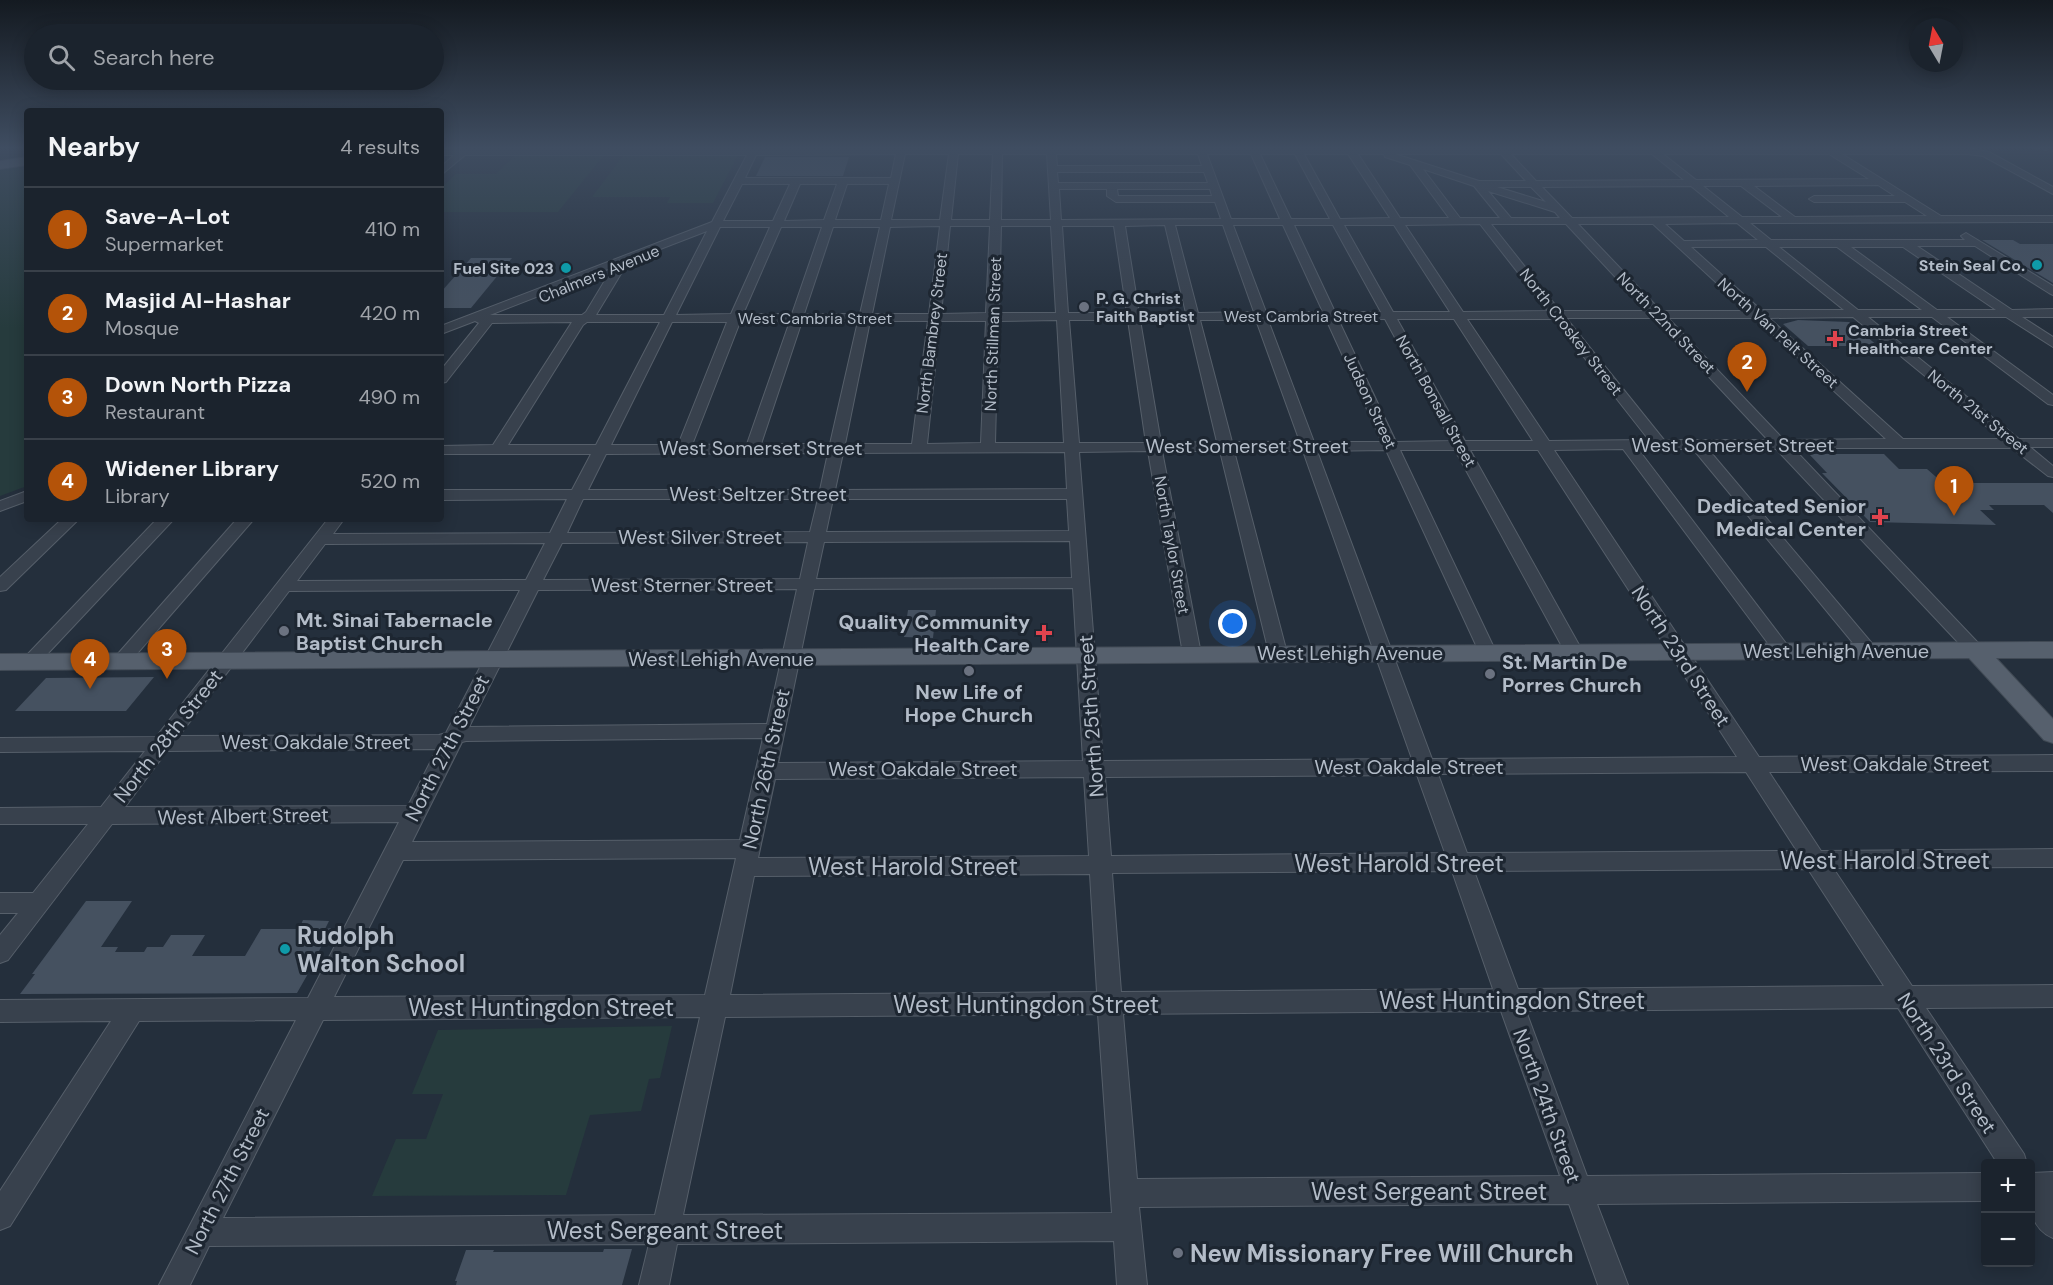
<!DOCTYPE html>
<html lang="en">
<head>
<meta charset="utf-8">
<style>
	body { margin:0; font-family:"DM Sans",sans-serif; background:#242b35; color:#f1f3f6 }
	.controls { position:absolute; right:18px; bottom:18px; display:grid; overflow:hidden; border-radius:6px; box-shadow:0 3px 15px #0003 }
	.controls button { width:54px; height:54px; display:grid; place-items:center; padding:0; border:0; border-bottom:2px solid #394049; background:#1b232d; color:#f1f3f6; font:30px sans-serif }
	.compass { position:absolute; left:1909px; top:18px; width:54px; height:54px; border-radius:50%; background:#1b232d; box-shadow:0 3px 15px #0003; rotate:350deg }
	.you { position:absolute; left:1233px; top:624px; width:21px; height:21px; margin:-15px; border:4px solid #fff; border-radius:50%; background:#1a73e8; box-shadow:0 0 0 9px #1a73e833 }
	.badge { display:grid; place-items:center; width:39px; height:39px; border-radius:50%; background:#b45309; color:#fff; font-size:20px; font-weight:700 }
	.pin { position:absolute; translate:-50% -50px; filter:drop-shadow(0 2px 3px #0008) }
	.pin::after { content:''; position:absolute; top:32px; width:21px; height:18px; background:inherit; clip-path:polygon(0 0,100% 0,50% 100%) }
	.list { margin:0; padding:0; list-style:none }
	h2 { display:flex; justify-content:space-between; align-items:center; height:78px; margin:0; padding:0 24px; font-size:26px }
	h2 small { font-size:20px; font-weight:400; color:#a0a4aa }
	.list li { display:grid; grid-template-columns:39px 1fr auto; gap:18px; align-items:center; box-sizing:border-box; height:84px; padding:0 24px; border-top:2px solid #394049 }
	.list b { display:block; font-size:22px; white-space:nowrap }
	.list p { margin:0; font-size:20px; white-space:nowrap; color:#a0a4aa }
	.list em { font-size:20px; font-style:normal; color:#a0a4aa }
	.icon { flex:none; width:33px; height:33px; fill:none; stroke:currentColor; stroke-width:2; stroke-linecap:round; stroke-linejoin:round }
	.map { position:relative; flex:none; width:2053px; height:1285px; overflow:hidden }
	.search { position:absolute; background:#1b232d; box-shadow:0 3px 15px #0003; left:24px; top:24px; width:420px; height:66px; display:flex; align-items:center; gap:15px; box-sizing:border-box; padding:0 21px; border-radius:33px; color:#a0a4aa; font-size:22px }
	.panel { position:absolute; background:#1b232d; box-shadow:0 3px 15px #0003; left:24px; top:108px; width:420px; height:414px; border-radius:6px }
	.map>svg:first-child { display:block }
	.green { fill:#263b3d }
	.building { fill:#455160 }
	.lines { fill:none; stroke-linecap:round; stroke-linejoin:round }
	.minor-casing { stroke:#565f6a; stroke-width:2 }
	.major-casing { stroke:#414a55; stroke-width:2 }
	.minor { fill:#38414d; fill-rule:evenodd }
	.major { fill:#56606d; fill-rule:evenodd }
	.rail { stroke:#5a6573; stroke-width:2; stroke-dasharray:4 4; stroke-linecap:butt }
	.culture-dot { fill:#0f9aa8; stroke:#1d2631; stroke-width:2 }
	.worship-dot { fill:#6b7280; stroke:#1d2631; stroke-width:2 }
	.health-dot { fill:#e0444e; stroke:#1d2631; stroke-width:2 }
	.labels { text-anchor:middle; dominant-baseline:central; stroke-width:6; stroke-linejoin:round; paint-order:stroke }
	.far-poi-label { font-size:16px; font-weight:bold; fill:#b3bcc8; stroke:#1d2631; text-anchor:end }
	.far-street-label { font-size:16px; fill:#b3bcc8; stroke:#1d2631 }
	.street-label { font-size:20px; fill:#b3bcc8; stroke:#1d2631 }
	.poi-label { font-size:20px; font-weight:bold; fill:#b3bcc8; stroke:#1d2631; text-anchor:end }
	.near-street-label { font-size:24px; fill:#b3bcc8; stroke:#1d2631 }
	.near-poi-label { font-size:24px; font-weight:bold; fill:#b3bcc8; stroke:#1d2631; text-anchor:start }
</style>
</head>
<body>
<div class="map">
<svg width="2053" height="1285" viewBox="0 0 2053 1285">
	<rect width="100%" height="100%" fill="#242f3c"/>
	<g class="green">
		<path d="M515 155H604L558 212H441V188L456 174H496Z"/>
		<path d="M738 155 713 203H667L670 197H592L623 156Z"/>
		<path d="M27 165V486L0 496V169Z"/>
		<path d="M672 1026 660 1078 649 1079 641 1111 590 1115 566 1195 372 1196 396 1139H426L443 1094H412L438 1030Z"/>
	</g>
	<g class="building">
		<path d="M765 157H849L843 176H756Z"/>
		<path d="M1982 240H2013L2020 244H2053V283Z"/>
		<path d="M471 258H512L471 308H441V292Z"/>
		<path d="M1798 320 1849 322 1878 346H1808L1783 324Z"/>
		<path d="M1809 454H1884L1899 469H1927L1943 483H2053V513L2044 505H1989L1994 510H1980L1996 525 1870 522 1822 473H1827Z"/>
		<path d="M908 610H936L933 638 904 637Z"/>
		<path d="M154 677 126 711H15L46 678Z"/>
		<path d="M86 901H132L101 947H118L115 952H144L147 947H163L171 935H205L192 956H245L261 929H299L303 920 329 921 325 929 331 928 319 951H321L297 993 20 994 35 974H32Z"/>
		<path d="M604 1249H632L622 1285H456L457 1281H455L466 1250H494L493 1252H603Z"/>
	</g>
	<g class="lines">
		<defs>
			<g id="minor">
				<path d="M462 148H1968L1989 152 2053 187V194L1983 156 1968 154H1842L1941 216H2053V222L1750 223 1771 240H1965L1961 236 1966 233 2053 286V295L2049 293 1975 246H1917L2012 310 2053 309V317H2022L2053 337V347L2006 317H1947L2053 395V405L2048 404 1932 317H1868L2019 439H2053V447H2030L2053 466V477L2048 476 2012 448H1793L1981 646 1984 650 1981 654H1969L1776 449H1708L1875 647 1878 651 1875 655H1863L1693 449H1638L1788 646 1791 650 1788 654H1776L1623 449 1554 450 1759 757 2053 755V771L1769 772 1821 851 2053 849V867L1833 868 1912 986 2053 985V1007L1926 1008 2024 1154 2027 1164H1998L1898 1008 1526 1011 1587 1176 1986 1173V1201L1597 1204 1628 1285H1598L1569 1204 1139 1207 1147 1285H1117L1114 1241 677 1244 669 1285H639L649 1244 209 1246 190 1285H159L296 1020 139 1021 10 1226 0 1230V1191L111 1021 0 1022V1000L308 998 399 822 112 824 8 960 0 963V935L18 913H0V893H33L88 824H0V808L101 807 145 751 0 752V738L156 737 328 519H344L333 534 550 533 567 499 441 500V490H572L591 454H441V446L493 445 572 322 492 323 446 382 441 383V370L479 323 475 321 441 334V326L712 222 747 155H465L441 175V167L454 155H441V149ZM896 154 891 178H745L756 155ZM905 154H949L940 220H891ZM958 154H993L990 220H951ZM1002 154H1047L1051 220H1001ZM1056 154H1198L1202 166H1057ZM1207 154H1251L1280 219H1231ZM1260 154H1295L1330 219H1291ZM1304 154H1348L1390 218 1340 219ZM1358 154H1384L1385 157 1410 165 1449 218H1400ZM1395 154H1501L1526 181H1479ZM1511 154H1652L1684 180 1536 181ZM1663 154H1829L1869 179 1696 180ZM1423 169 1474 186 1500 218H1460ZM1057 172H1204L1208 183H1058ZM742 184H790L773 221H723ZM800 184H837L824 220 784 221ZM847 184H889L881 220H835ZM1878 185 1895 196H1814L1809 199 1814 202H1905L1927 216 1795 217 1754 186ZM1691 186 1729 217 1572 218 1542 187ZM1703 186H1741L1782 217H1742ZM1497 187H1531L1546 202ZM1059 189H1107V196L1116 202H1215L1221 219 1061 220ZM1117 189H1210L1212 196H1118ZM1488 191 1555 212 1560 218H1511ZM1737 223 1758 240 1684 241 1665 224ZM1480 224 1548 311 1463 312 1405 225ZM1491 224H1566L1647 311H1560ZM1578 224H1653L1747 311H1661ZM1165 225 1186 313H1139L1125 226ZM1175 225H1223L1254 312 1198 313ZM1233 225H1283L1323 312H1266ZM1294 225H1333L1381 312H1335ZM1344 225H1394L1450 312H1393ZM940 226 929 314H872L890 227ZM950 226H990L986 313 941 314ZM1001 226H1051L1056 313H999ZM1062 226H1114L1127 313H1068ZM720 227H770L731 314 676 315ZM781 227H822L792 314H743ZM833 227H880L860 314H804ZM707 231 664 315H596L622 272 619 265ZM1691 247H1766L1844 310H1761ZM1779 247H1837L1922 310H1858ZM1851 247H1903L1996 310H1937ZM608 269 610 272 586 312 582 315H490ZM1853 317 2002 439H1903L1769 318ZM1566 318H1654L1768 440H1664ZM1668 318H1755L1886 439 1784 440ZM1326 319 1382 442H1314L1268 320ZM1338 319H1385L1451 441 1396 442ZM1397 319H1454L1533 441H1465ZM1467 319H1554L1649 440 1549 441ZM1057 320 1064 443H995L998 321ZM1069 320H1128L1146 443H1079ZM1140 320H1188L1217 442 1161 443ZM1200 320H1256L1300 442H1232ZM790 321 747 444 692 445 740 322ZM802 321H858L830 444H761ZM870 321H928L912 444H845ZM940 321H986L981 443 927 444ZM587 322H660L596 445H508L583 325ZM672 322H727L678 445H611ZM1386 450 1481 656H1493L1496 652 1400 450H1455L1565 652 1568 656H1580L1583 652 1470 450H1538L1737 757 1432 759 1317 451ZM1148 451 1183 654 1186 658 1192 660 1198 658 1201 654 1162 451H1220L1269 653 1272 657 1278 659 1284 657 1287 653 1234 451H1303L1412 759 1103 761 1079 452ZM1065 452 1067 489 835 490 843 453ZM828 453 820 490H588L606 454ZM583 499H818L810 532 567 533ZM833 499H1067L1069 531 826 532ZM1070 541 1072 578 816 579 824 542ZM808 542 800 579 543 580 562 543ZM545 543 526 580 297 581 325 544ZM1073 588 1083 761 778 763 814 589ZM797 589 767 724 469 727 538 590ZM520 590 446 733 439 735 179 736 289 591ZM763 738 740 840 412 842 462 742 466 741ZM437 749 408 806 125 807 167 751ZM1746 772 1797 851 1467 853 1438 774ZM1417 775 1445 853 1111 856 1105 777ZM1084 777 1089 856 758 858 775 779ZM736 858 705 995 334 997 403 860ZM1808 869 1884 986 1518 989 1474 871ZM1452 871 1493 989 1121 992 1112 873ZM1090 874 1097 992 730 995 754 876ZM1501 1011 1560 1176 1137 1179 1123 1014ZM1098 1014 1112 1213 683 1215 725 1017ZM700 1017 655 1215 223 1218 323 1020Z"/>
				<path d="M27 491V501L0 511V501Z"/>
				<path d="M62 519H79L6 590 0 591V577Z"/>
				<path d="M157 519H174L37 665 31 667 25 665 22 661 25 657Z"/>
				<path d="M237 519H254L128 664 122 666 116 664 113 660 116 656Z"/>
				<path d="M2053 1172V1238C2026 1227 2030 1198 2030 1173Z"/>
			</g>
			<g id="major">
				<path d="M27 157V165L0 169V161Z"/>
				<path d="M2053 642V658H1996L2053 719V743L2044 740 1969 658 0 670V654Z"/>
			</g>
		</defs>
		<use href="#minor" class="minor-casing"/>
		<use href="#major" class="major-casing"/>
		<use href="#minor" class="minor"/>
		<use href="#major" class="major"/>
		<path class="rail" d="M2036 148 2053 151"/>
	</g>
	<linearGradient id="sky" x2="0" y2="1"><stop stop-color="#141a21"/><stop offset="0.45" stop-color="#3f4d61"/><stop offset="1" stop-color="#3f4d61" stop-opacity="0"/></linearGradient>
	<rect width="2053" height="328" fill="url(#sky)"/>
	<g class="culture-dot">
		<circle cx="2037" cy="265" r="6"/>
		<circle cx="566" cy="268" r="6"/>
		<circle cx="285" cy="949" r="6"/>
	</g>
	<g class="worship-dot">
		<circle cx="1084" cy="307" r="6"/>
		<circle cx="284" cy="631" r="6"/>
		<circle cx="969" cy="671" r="6"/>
		<circle cx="1490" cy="674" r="6"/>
		<circle cx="1178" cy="1253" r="6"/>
	</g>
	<g class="health-dot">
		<path d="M1832 330h6v6h6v6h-6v6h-6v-6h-6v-6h6z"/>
		<path d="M1877 508h6v6h6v6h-6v6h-6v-6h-6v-6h6z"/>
		<path d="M1041 624h6v6h6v6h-6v6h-6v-6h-6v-6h6z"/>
	</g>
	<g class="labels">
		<g class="far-poi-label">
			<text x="2025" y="265">Stein Seal Co.</text>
			<text x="554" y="268">Fuel Site 023</text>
			<text x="1096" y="298" text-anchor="start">P. G. Christ<tspan x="1096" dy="18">Faith Baptist</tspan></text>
			<text x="1848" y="330" text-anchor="start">Cambria Street<tspan x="1848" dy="18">Healthcare Center</tspan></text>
		</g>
		<g class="far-street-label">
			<text transform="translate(599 274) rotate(-22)">Chalmers Avenue</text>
			<text x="1301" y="316">West Cambria Street</text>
			<text x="815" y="318">West Cambria Street</text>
			<text transform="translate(1666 323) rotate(46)">North 22nd Street</text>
			<text transform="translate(1571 332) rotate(52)">North Croskey Street</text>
			<text transform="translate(932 333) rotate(-83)">North Bambrey Street</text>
			<text transform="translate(1778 333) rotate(42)">North Van Pelt Street</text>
			<text transform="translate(993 334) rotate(-88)">North Stillman Street</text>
			<text transform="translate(1370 401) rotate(65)">Judson Street</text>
			<text transform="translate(1436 401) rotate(61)">North Bonsall Street</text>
			<text transform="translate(1978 412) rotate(39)">North 21st Street</text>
			<text transform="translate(1172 545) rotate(80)">North Taylor Street</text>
		</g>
		<g class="street-label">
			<text x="1733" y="445">West Somerset Street</text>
			<text x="1247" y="446">West Somerset Street</text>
			<text x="761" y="448">West Somerset Street</text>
			<text x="758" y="494">West Seltzer Street</text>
			<text x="700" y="537">West Silver Street</text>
			<text x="682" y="585">West Sterner Street</text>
			<text x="1836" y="651">West Lehigh Avenue</text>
			<text x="1350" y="653">West Lehigh Avenue</text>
			<text transform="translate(1681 656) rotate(57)">North 23rd Street</text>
			<text x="721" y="659">West Lehigh Avenue</text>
			<text transform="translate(1091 716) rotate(-94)">North 25th Street</text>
			<text transform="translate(168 736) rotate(-52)">North 28th Street</text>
			<text x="316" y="742">West Oakdale Street</text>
			<text transform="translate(447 748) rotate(-63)">North 27th Street</text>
			<text x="1895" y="764">West Oakdale Street</text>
			<text x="1409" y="767">West Oakdale Street</text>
			<text transform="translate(766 769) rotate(-78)">North 26th Street</text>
			<text x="923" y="769">West Oakdale Street</text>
			<text transform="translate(243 816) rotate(-1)">West Albert Street</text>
			<text transform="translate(1947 1063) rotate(57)">North 23rd Street</text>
			<text transform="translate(1547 1106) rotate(70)">North 24th Street</text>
			<text transform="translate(227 1181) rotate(-63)">North 27th Street</text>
		</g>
		<g class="poi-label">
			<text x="1866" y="506">Dedicated Senior<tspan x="1866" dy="23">Medical Center</tspan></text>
			<text x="296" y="620" text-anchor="start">Mt. Sinai Tabernacle<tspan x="296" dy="23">Baptist Church</tspan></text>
			<text x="1030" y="622">Quality Community<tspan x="1030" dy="23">Health Care</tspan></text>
			<text x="1502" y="662" text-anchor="start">St. Martin De<tspan x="1502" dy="23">Porres Church</tspan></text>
			<text x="969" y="692" text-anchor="middle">New Life of<tspan x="969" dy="23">Hope Church</tspan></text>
		</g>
		<g class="near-street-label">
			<text x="1885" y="860">West Harold Street</text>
			<text x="1399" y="863">West Harold Street</text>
			<text x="913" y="866">West Harold Street</text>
			<text x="1512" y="1000">West Huntingdon Street</text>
			<text x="1026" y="1004">West Huntingdon Street</text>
			<text x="541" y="1007">West Huntingdon Street</text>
			<text x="1429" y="1191">West Sergeant Street</text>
			<text x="665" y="1230">West Sergeant Street</text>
		</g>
		<g class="near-poi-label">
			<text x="297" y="935">Rudolph<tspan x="297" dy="28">Walton School</tspan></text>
			<text x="1190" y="1253">New Missionary Free Will Church</text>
		</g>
	</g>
</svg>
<div class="controls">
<button>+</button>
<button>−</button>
</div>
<svg class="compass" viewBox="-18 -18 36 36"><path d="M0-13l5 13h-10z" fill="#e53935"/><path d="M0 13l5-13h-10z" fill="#a0a4aa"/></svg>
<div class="you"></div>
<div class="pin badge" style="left:1954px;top:516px">1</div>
<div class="pin badge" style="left:1747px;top:392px">2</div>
<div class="pin badge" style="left:167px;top:679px">3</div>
<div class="pin badge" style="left:90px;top:689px">4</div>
<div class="search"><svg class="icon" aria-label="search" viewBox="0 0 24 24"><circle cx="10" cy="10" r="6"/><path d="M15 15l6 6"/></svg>Search here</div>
<section class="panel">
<h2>Nearby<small>4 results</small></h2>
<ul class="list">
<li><span class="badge">1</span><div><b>Save-A-Lot</b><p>Supermarket</p></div><em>410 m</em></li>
<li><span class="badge">2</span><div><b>Masjid Al-Hashar</b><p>Mosque</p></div><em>420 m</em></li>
<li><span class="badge">3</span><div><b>Down North Pizza</b><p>Restaurant</p></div><em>490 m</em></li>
<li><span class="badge">4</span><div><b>Widener Library</b><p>Library</p></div><em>520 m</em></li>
</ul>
</section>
</div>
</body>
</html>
